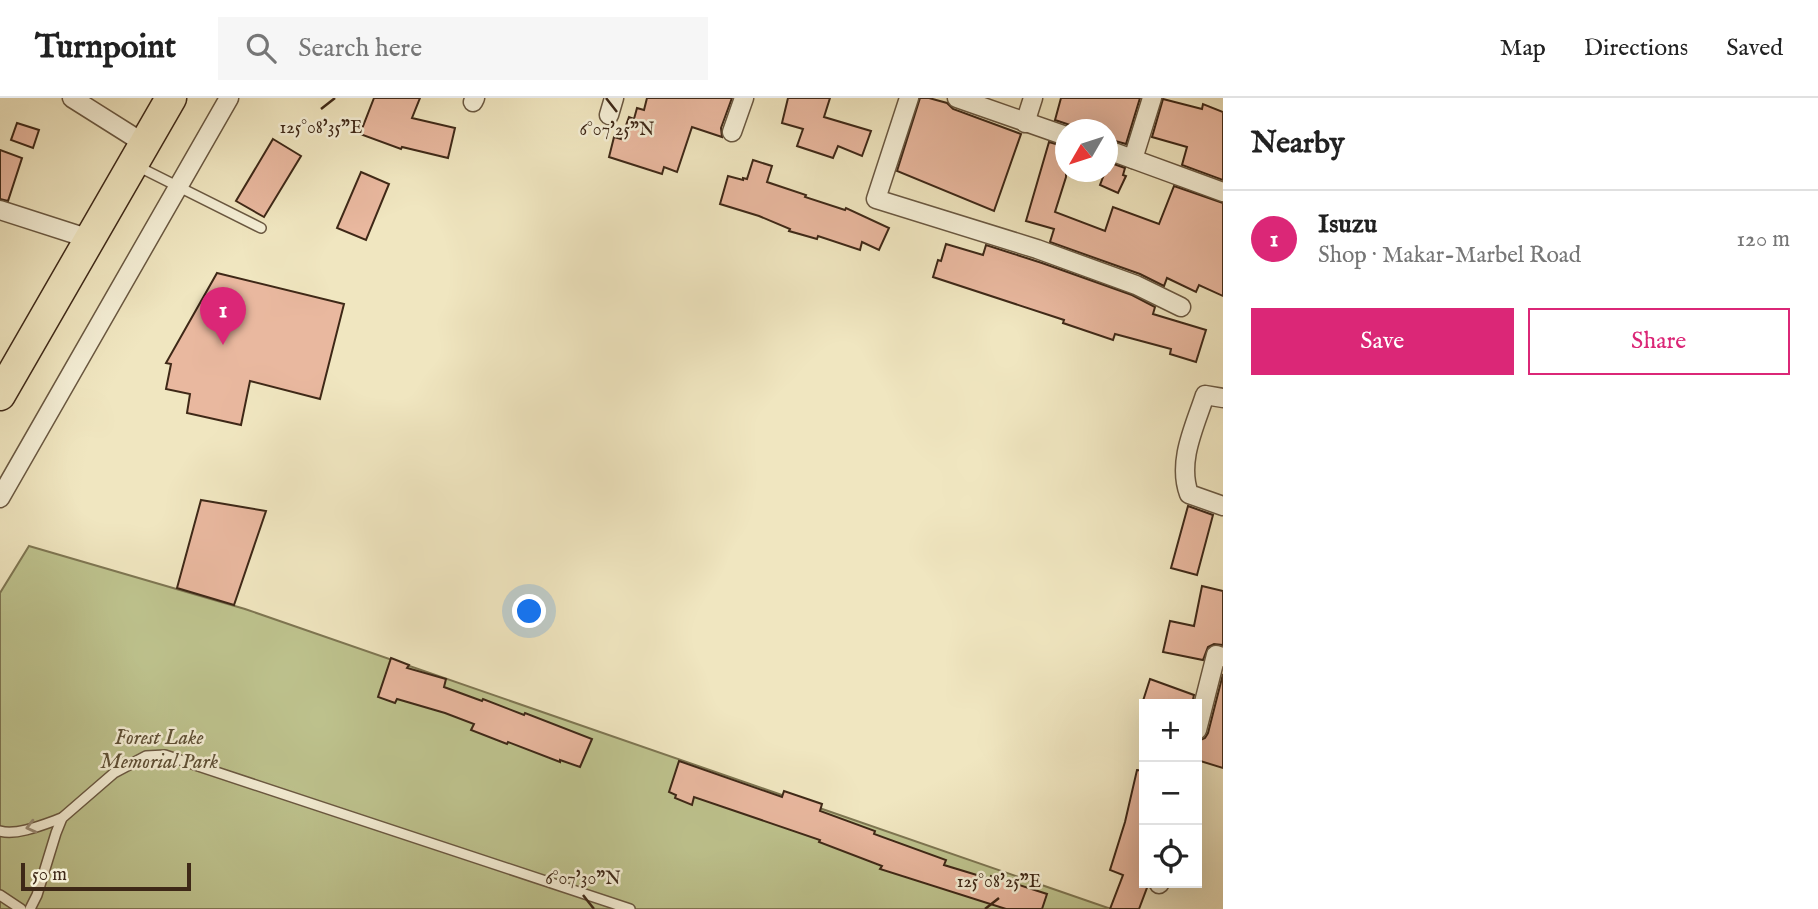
<!DOCTYPE html>
<html lang="en">
<head>
<meta charset="utf-8">
<style>
	body { margin:0; font-family:"IM FELL English",serif; background:#f6f6f6; color:#222 }
	.controls { position:absolute; right:21px; bottom:21px; display:grid; overflow:hidden; border-radius:0px; box-shadow:0 7px 28px #0002 }
	.controls button { width:63px; height:63px; display:grid; place-items:center; padding:0; border:0; border-bottom:2px solid #e0e0e0; background:#fff; color:#222; font:35px sans-serif }
	.compass { position:absolute; left:1055px; top:21px; width:63px; height:63px; border-radius:50%; background:#fff; box-shadow:0 7px 28px #0002; rotate:231deg }
	.scale { position:absolute; left:21px; bottom:18px; width:170px; box-sizing:border-box; padding-left:7px; border:4px solid #3e2817; border-top:0; font-size:19px; line-height:24px; white-space:nowrap; color:#3e2817; -webkit-text-stroke:5px #f5efd6; paint-order:stroke }
	.you { position:absolute; left:530px; top:514px; width:24px; height:24px; margin:-18px; border:5px solid #fff; border-radius:50%; background:#1a73e8; box-shadow:0 0 0 10px #1a73e833 }
	.badge { display:grid; place-items:center; width:46px; height:46px; border-radius:50%; background:#db2777; color:#fff; font-size:23px; font-weight:700 }
	.pin { position:absolute; translate:-50% -58px; filter:drop-shadow(0 2px 4px #0008) }
	.pin::after { content:''; position:absolute; top:37px; width:24px; height:21px; background:inherit; clip-path:polygon(0 0,100% 0,50% 100%) }
	.list { margin:0; padding:0; list-style:none }
	h2 { display:flex; justify-content:space-between; align-items:center; height:91px; margin:0; padding:0 28px; font-size:30px }
	h2 small { font-size:23px; font-weight:400; color:#767676 }
	.list li { display:grid; grid-template-columns:46px 1fr auto; gap:21px; align-items:center; box-sizing:border-box; height:98px; padding:0 28px; border-top:2px solid #e0e0e0 }
	.list b { display:block; font-size:26px; white-space:nowrap }
	.list p { margin:0; font-size:23px; white-space:nowrap; color:#767676 }
	.list em { font-size:23px; font-style:normal; color:#767676 }
	.actions { display:flex; gap:14px; padding:21px 28px }
	.actions a { flex:1; padding:16px 0; border:2px solid #db2777; border-radius:0px; text-align:center; font-size:24px; color:#db2777 }
	.actions .main { background:#db2777; color:#fff }
	.icon { flex:none; width:38px; height:38px; fill:none; stroke:currentColor; stroke-width:2; stroke-linecap:round; stroke-linejoin:round }
	.map { position:relative; flex:none; width:1223px; height:811px; overflow:hidden }
	header { display:flex; align-items:center; gap:42px; box-sizing:border-box; height:98px; padding:0 35px; background:#fff; border-bottom:2px solid #e0e0e0 }
	header strong { font-size:33px }
	nav { display:flex; gap:38px; margin-inline-start:auto; font-size:24px }
	.search { width:490px; height:63px; background:#f6f6f6; display:flex; align-items:center; gap:18px; box-sizing:border-box; padding:0 24px; border-radius:0px; color:#767676; font-size:26px }
	main { display:flex }
	aside { flex:1; background:#fff }
	.map>svg:first-child { display:block }
	.green { fill:#bec38e; stroke:#7e7652; stroke-width:2 }
	.building { fill:#e9b89f; stroke:#3e2817; stroke-width:2 }
	.lines { fill:none; stroke-linecap:round; stroke-linejoin:round }
	.lane-casing { stroke:#6a5841; stroke-width:12 }
	.street-casing { stroke:#6a5841; stroke-width:21 }
	.primary-casing { stroke:#3e2817; stroke-width:33 }
	.lane { stroke:#f5efd6; stroke-width:9 }
	.street { stroke:#f5efd6; stroke-width:18 }
	.primary { stroke:#f0e6c0; stroke-width:30 }
	.oneway { stroke:#9a8c76 }
	.ticks { fill:none; stroke:#3e2817; stroke-width:2.5 }
	.labels { text-anchor:middle; dominant-baseline:central; stroke-width:5; stroke-linejoin:round; paint-order:stroke }
	.park-label { font-size:21px; font-style:italic; fill:#5e4f35; stroke:#f5efd6 }
	.ticks-label { font-size:18px; text-anchor:middle; fill:#3e2817; stroke:#f5efd6; stroke-width:5; stroke-linejoin:round; paint-order:stroke }
</style>
</head>
<body>
<header>
<strong>Turnpoint</strong>
<div class="search"><svg class="icon" aria-label="search" viewBox="0 0 24 24"><circle cx="10" cy="10" r="6"/><path d="M15 15l6 6"/></svg>Search here</div>
<nav><a>Map</a><a>Directions</a><a>Saved</a></nav>
</header>
<main>
<div class="map">
<svg width="1223" height="811" viewBox="0 0 1223 811">
	<rect width="100%" height="100%" fill="#f0e6c0"/>
	<filter id="stains"><feTurbulence type="fractalNoise" baseFrequency=".00286" numOctaves="4"/><feColorMatrix values="0 0 0 0 .2 0 0 0 0 .09 0 0 0 0 .02 0 0 0 .5 -.17"/></filter>
	<radialGradient id="worn" r=".72"><stop offset=".6" stop-color="#630" stop-opacity="0"/><stop offset="1" stop-color="#630" stop-opacity=".3"/></radialGradient>
	<path class="green" d="M29 448 245 511 1111 811H0V495Z"/>
	<g class="building">
		<path d="M374 0H420L412 20 455 30 448 60 402 49 401 51 360 36Z"/>
		<path d="M647 0H732L721 30 722 39 692 29 677 74 664 69 662 76 609 59 614 39 621 41 629 19 634 21 637 10 644 12Z"/>
		<path d="M788 0H830L824 19 871 33 862 58 838 48 833 60 797 48 803 31 782 25Z"/>
		<path d="M920 0H929L947 5 953 11 1021 36 994 113 897 73Z"/>
		<path d="M1061 0H1140L1126 46 1108 41V32H1085L1055 22Z"/>
		<path d="M1163 1 1202 11 1203 6 1223 14V82L1182 67 1187 49 1152 39Z"/>
		<path d="M17 25 39 32 33 50 11 42Z"/>
		<path d="M273 41 301 58 264 119 236 103Z"/>
		<path d="M1049 44 1066 49V79L1055 114 1105 133 1113 109 1159 126 1174 88 1223 105V198L1199 187 1196 194 1167 180 1164 188 1140 176 1050 144 1054 131 1026 123Z"/>
		<path d="M0 52 22 60 8 103 0 101Z"/>
		<path d="M753 62 772 68 767 84 806 97 805 99 845 112 846 110 889 130 879 152 862 144 860 152 818 138 817 141 789 133 790 131 759 118 720 106 728 78 743 82V80L747 81Z"/>
		<path d="M1108 64 1125 70 1123 77 1126 78 1118 95 1100 87 1105 74H1108Z"/>
		<path d="M361 74 389 86 366 142 337 130Z"/>
		<path d="M946 146 983 157 986 147 1042 165 1132 197 1155 209 1153 216 1206 232 1196 264 1170 256 1171 251 1115 236 1113 242 1063 225 1064 222 933 179 938 162 941 163Z"/>
		<path d="M217 175 344 206 320 301 250 283 241 327 187 315 190 296 166 291 171 266 166 265Z"/>
		<path d="M201 402 266 413 234 507 177 490Z"/>
		<path d="M1188 408 1213 417 1197 477 1171 470Z"/>
		<path d="M1202 488 1223 493V547L1214 546 1208 549 1203 562 1163 554 1170 523 1194 528Z"/>
		<path d="M391 560 409 567 407 570 446 581 444 589 482 603 483 601 524 617 525 615 592 641 580 669 560 662V664L508 644 507 646 471 632 474 626 445 615 397 601 395 605 378 599Z"/>
		<path d="M1223 576V670L1197 662 1198 643 1205 640 1208 635Z"/>
		<path d="M1150 581 1194 597 1192 606H1142Z"/>
		<path d="M679 663 782 699 784 693 822 706 820 713 875 733 874 736 946 762 944 767 990 781 991 778 1047 796 1042 811H1006L880 771 882 768 819 744 820 742 694 699 692 707 675 700 676 697 669 694Z"/>
		<path d="M1137 672 1144 673V785H1148V787L1139 811H1110L1123 777 1110 772 1125 724Z"/>
	</g>
	<g class="lines">
		<defs>
			<g id="lane">
				<path d="M137 68 261 130"/>
				<path d="M0 733C17 738 45 726 62 720"/>
				<path d="M0 797 21 811"/>
				<path d="M30 811 37 797 56 735 62 720 114 675 146 658 165 657 630 811"/>
			</g>
			<g id="street">
				<path d="M72 0 145 46"/>
				<path d="M909 0 876 101 1037 151 1136 187 1181 209"/>
				<path d="M957 0 1066 38"/>
				<path d="M473 4 475 0"/>
				<path d="M609 17 614 0"/>
				<path d="M1025 25 1033 0"/>
				<path d="M732 34 744 0"/>
				<path d="M1108 52 1223 94"/>
				<path d="M1133 61 1152 0"/>
				<path d="M0 112 90 141"/>
				<path d="M1223 300 1205 297C1195 328 1177 363 1189 396L1223 408"/>
				<path d="M0 400 229 0"/>
				<path d="M1197 632 1216 557 1223 559"/>
				<path d="M1159 786 1160 785"/>
			</g>
			<path id="primary" d="M0 297 171 0"/>
		</defs>
		<use href="#lane" class="lane-casing"/>
		<use href="#street" class="street-casing"/>
		<use href="#primary" class="primary-casing"/>
		<use href="#lane" class="lane"/>
		<use href="#street" class="street"/>
		<use href="#primary" class="primary"/>
	</g>
	<defs><path id="oneway-chevron" d="M-2-3.5L2.5 0L-2 3.5" fill="none" stroke-width="1.6" stroke-linecap="round" stroke-linejoin="round" transform="scale(1.75)"/></defs>
	<use class="oneway" href="#oneway-chevron" transform="translate(31 729) rotate(166)"/>
	<path class="ticks" d="M606 0 617 14M321 11 335 0M583 797 594 811M985 811 999 800"/>
	<g class="labels">
		<g class="park-label">
			<text x="159" y="640">Forest Lake<tspan x="159" dy="24">Memorial Park</tspan></text>
		</g>
	</g>
	<g class="ticks-label">
		<text x="321" y="35">125°08'35"E</text>
		<text x="617" y="37">6°07'25"N</text>
		<text x="583" y="786">6°07'30"N</text>
		<text x="999" y="789">125°08'25"E</text>
	</g>
	<rect width="100%" height="100%" filter="url(#stains)"/>
	<rect width="100%" height="100%" fill="url(#worn)"/>
</svg>
<div class="controls">
<button>+</button>
<button>−</button>
<button><svg class="icon" aria-label="locate" viewBox="0 0 24 24"><circle cx="12" cy="12" r="6"/><path d="M12 2v4M12 18v4M2 12h4M18 12h4"/></svg></button>
</div>
<svg class="compass" viewBox="-18 -18 36 36"><path d="M0-13l5 13h-10z" fill="#e53935"/><path d="M0 13l5-13h-10z" fill="#767676"/></svg>
<div class="scale">50 m</div>
<div class="you"></div>
<div class="pin badge" style="left:223px;top:247px">1</div>
</div>
<aside>
<h2>Nearby<small></small></h2>
<ul class="list">
<li><span class="badge">1</span><div><b>Isuzu</b><p>Shop · Makar-Marbel Road</p></div><em>120 m</em></li>
</ul>
<div class="actions"><a class="main">Save</a><a>Share</a></div>
</aside>
</main>
</body>
</html>
